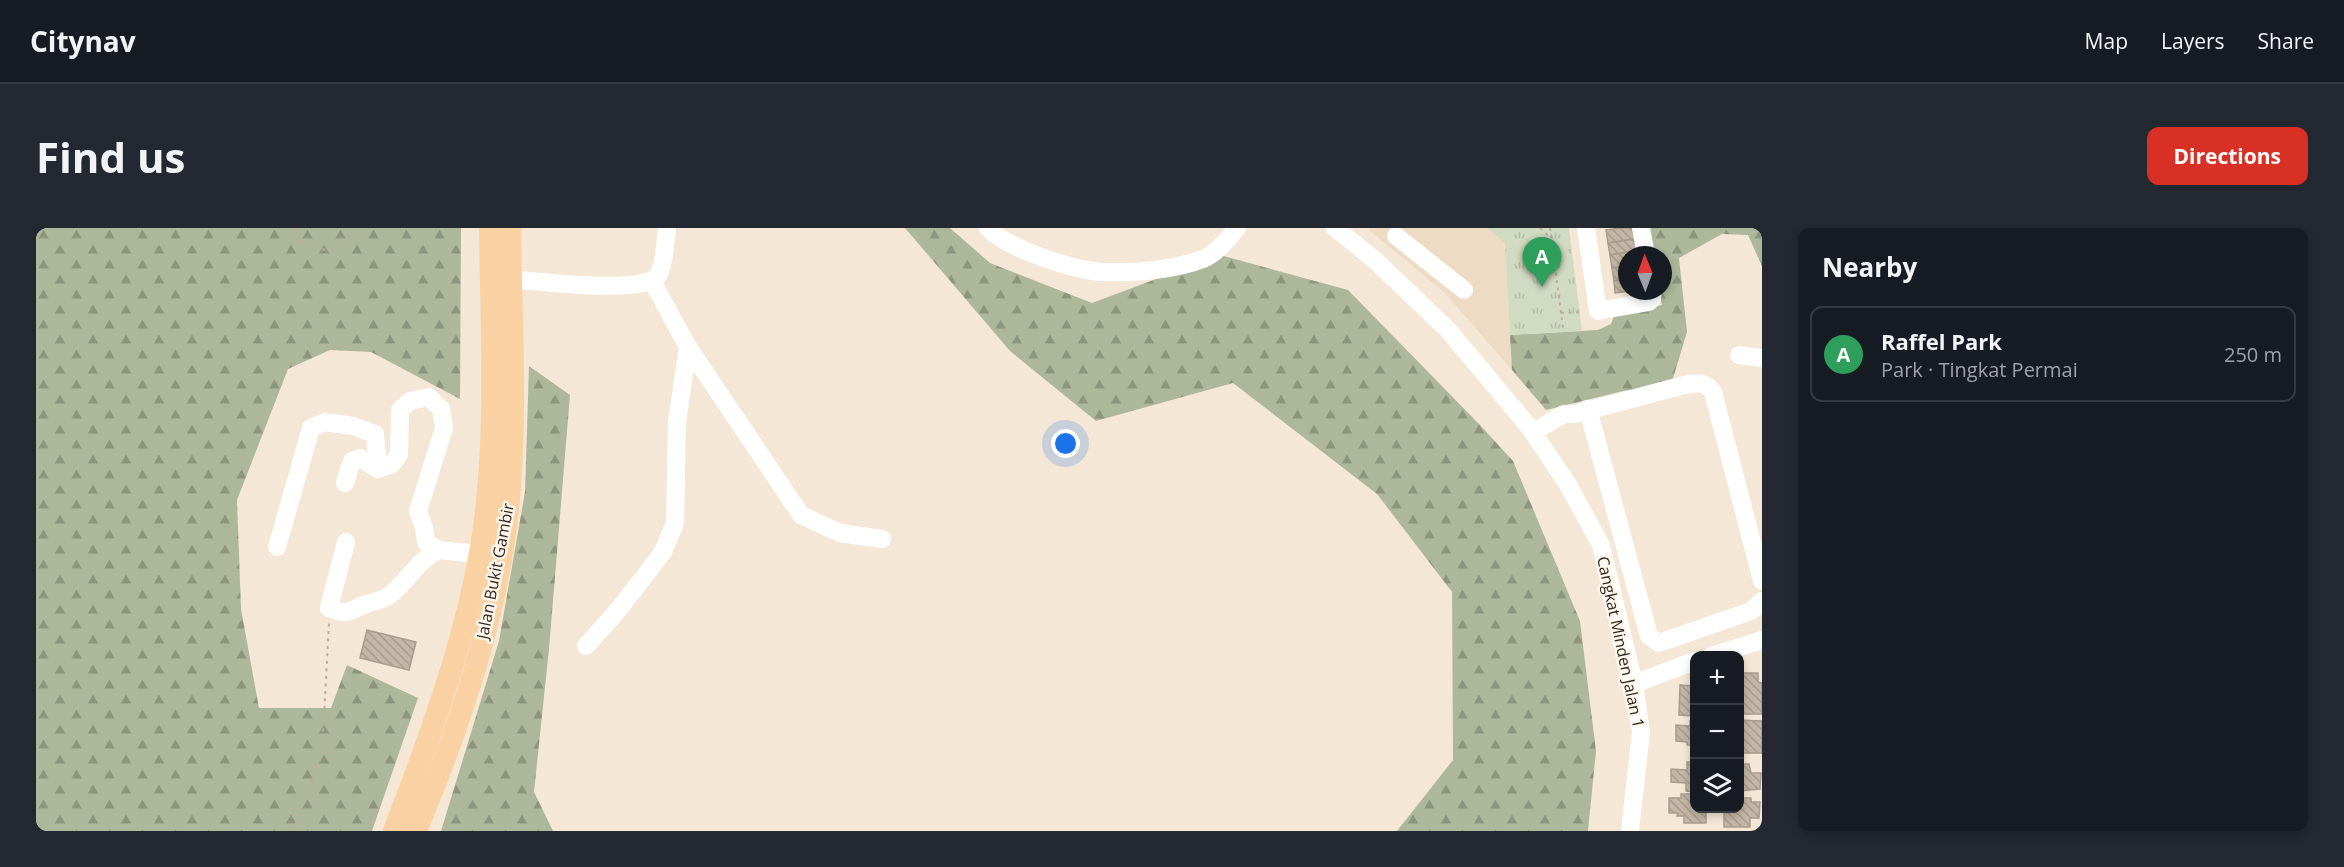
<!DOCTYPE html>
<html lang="en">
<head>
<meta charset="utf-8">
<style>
	body { margin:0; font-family:"Open Sans",sans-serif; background:#242831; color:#f1f3f6 }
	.controls { position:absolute; right:18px; bottom:18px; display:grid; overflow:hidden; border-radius:12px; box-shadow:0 3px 9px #0003 }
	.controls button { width:54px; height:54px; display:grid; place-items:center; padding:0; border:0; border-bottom:2px solid #363941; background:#171b24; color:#f1f3f6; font:30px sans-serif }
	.compass { position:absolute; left:1582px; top:18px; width:54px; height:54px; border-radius:50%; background:#171b24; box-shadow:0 3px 9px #0003; rotate:359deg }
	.you { position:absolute; left:1030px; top:216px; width:21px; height:21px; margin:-15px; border:4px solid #fff; border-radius:50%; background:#1a73e8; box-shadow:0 0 0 9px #1a73e833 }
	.badge { display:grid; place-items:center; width:39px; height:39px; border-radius:50%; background:#d93025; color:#fff; font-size:20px; font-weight:700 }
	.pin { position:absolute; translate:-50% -50px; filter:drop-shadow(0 2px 3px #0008) }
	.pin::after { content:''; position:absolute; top:32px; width:21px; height:18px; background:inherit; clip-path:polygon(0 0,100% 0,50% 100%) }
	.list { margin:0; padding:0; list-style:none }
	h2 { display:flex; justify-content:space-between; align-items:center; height:78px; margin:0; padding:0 24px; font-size:26px }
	h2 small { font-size:20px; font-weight:400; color:#9ea1a6 }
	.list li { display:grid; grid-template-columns:39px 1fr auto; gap:18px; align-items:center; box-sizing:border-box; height:96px; margin:0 12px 12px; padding:0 12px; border:2px solid #363941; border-radius:12px }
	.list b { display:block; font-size:22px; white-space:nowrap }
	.list p { margin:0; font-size:20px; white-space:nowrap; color:#9ea1a6 }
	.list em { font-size:20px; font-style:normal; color:#9ea1a6 }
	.icon { flex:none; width:33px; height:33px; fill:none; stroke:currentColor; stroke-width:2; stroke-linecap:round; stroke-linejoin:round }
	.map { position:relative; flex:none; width:1726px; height:603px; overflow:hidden; border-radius:12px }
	header { display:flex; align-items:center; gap:36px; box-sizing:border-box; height:84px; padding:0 30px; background:#171b24; border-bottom:2px solid #363941 }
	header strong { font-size:28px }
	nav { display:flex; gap:33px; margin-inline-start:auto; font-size:21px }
	.intro { display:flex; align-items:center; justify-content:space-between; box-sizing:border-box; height:144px; padding:0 36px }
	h1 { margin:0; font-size:42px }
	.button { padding:15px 27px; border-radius:12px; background:#d93025; color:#fff; font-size:21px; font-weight:700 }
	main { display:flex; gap:36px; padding:0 36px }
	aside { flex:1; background:#171b24; border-radius:12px; box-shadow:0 3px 9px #0003 }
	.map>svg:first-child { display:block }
	.built { fill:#eddbc3 }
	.forest { fill:url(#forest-firs) }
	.park { fill:url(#park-tufts) }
	.building { fill:url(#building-back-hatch); stroke:#a99c8b; stroke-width:1.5 }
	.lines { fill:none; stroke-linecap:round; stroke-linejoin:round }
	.path { stroke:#b9ae9f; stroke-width:2; stroke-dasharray:3 4.5; stroke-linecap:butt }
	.minor { stroke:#fff; stroke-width:18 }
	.major { stroke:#fad1a2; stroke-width:22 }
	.labels { text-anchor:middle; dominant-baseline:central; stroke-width:5; stroke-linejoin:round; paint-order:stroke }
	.street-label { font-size:16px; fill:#2e2922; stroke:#fef6ea }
</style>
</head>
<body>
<header>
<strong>Citynav</strong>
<nav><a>Map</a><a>Layers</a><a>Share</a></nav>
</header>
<div class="intro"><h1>Find us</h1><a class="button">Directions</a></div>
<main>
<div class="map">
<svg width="1726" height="603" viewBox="0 0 1726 603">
	<defs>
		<pattern id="forest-firs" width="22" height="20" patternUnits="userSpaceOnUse" patternTransform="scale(1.5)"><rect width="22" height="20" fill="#adb89a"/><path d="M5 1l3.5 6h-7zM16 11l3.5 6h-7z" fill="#8d967d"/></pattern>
		<pattern id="park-tufts" width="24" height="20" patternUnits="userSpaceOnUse" patternTransform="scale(1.5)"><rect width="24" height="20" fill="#d1dbc1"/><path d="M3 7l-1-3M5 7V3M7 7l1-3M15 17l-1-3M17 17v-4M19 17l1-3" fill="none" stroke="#b4bca6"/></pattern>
		<pattern id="building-back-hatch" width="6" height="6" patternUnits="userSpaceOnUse" patternTransform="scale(1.5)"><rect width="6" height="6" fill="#c3b6a4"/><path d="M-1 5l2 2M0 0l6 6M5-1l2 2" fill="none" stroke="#a89c8d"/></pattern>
	</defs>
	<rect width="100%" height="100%" fill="#f5e7d5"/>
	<path class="built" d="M1335 0H1451L1469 15 1476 142 1408 64 1333 2Z"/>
	<g class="forest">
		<path d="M0 0H425L424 171 335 124 294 122 252 141 201 272 205 381 223 480H295L311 437 382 470 336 603H0Z"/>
		<path d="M869 0H914L954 35 1056 75 1184 27 1312 62 1444 197 1477 233 1544 393 1560 523 1552 603H1361L1417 532 1416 364 1341 266 1197 155 1060 193 974 123Z"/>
		<path d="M1611 0H1726V38L1712 7 1686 6 1643 30 1651 104 1635 157 1587 163 1510 182 1476 142 1474 107 1562 102 1575 96 1578 88 1626 77 1623 63H1627V27H1617Z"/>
		<path d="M493 138 534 167 513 421 498 564 517 603H405L463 413 489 264Z"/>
	</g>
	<path class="park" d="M1451 0H1533L1546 103 1474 107 1469 15Z"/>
	<g class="building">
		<path d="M1585 0H1597L1599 11 1572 15 1570 2Z"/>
		<path d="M1599 11 1601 23 1574 27 1572 15Z"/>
		<path d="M1601 23V27H1591V38L1576 40 1574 27Z"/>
		<path d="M1591 38V51L1578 53 1576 40Z"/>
		<path d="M1591 51V63H1595L1579 65 1578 53Z"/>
		<path d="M331 402 380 414 373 442 324 430Z"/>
		<path d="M1704 445H1722V454L1726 455V486H1704Z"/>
		<path d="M1644 457 1658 458V488L1643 487Z"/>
		<path d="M1704 492 1726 493V525H1704Z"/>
		<path d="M1654 493H1658V517H1651V514L1640 513V497L1654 498Z"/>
		<path d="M1651 534H1658V564L1650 563V555L1635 554V541L1651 542Z"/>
		<path d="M1704 536H1713L1715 545H1725L1724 561 1704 563Z"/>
		<path d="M1645 566H1658V580H1670V595H1648V588H1641L1642 585H1633V570H1645Z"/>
		<path d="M1704 570H1715V574H1724L1723 590H1714V599H1688V580H1704Z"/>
	</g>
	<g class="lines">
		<g class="path">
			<path d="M258 0C260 4 262 9 265 12 280 27 318 25 319 0"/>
			<path d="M1504 0 1515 10"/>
			<path d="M1514 0 1527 100"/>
			<path d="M1525 85 1546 84"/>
			<path d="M257 603 286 526 293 395"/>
		</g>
		<g class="minor">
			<path d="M952 0C970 20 1039 43 1067 44 1099 45 1137 42 1167 31 1180 26 1193 10 1201 0"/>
			<path d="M1299 0 1340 33 1413 103 1494 200 1531 255 1565 317 1598 456 1605 504 1594 603"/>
			<path d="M1550 0 1562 83 1613 74 1616 71 1617 63"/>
			<path d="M1605 0 1610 27"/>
			<path d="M1360 8 1428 62"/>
			<path d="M475 51C498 53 613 68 623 46 629 33 629 14 631 0"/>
			<path d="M652 119 765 287 804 305 846 311"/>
			<path d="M1703 127 1726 130"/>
			<path d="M1552 181 1613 408 1623 415 1715 383 1726 373"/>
			<path d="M1497 204 1528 186H1539L1648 157C1660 155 1669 153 1677 164L1726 353"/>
			<path d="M309 255 316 233 324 230 342 241 356 236 363 226 364 182 374 173 393 169 405 181 408 200 382 283 388 300 390 314 402 322"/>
			<path d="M310 314 293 380C312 388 312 383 328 377 337 373 347 373 354 367 372 353 381 333 402 322L443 326"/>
			<path d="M241 319 275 200 289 194 317 198 339 206 342 241"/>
			<path d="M550 418 583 381 627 324 639 295 641 194 652 119 616 53"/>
			<path d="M1675 428 1726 412"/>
			<path d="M1598 456 1658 433"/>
		</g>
		<g class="major">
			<path d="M358 603C394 509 430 412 446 313 462 210 455 103 454 0"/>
			<path d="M380 603C424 497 462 387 473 272 481 182 475 90 474 0"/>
		</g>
	</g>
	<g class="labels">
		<g class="street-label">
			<text transform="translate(459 343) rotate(-79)">Jalan Bukit Gambir</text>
			<text transform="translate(1585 414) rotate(78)">Cangkat Minden Jalan 1</text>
		</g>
	</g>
</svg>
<div class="controls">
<button>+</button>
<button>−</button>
<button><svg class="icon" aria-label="layers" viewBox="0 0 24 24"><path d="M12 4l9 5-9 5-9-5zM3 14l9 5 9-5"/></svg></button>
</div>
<svg class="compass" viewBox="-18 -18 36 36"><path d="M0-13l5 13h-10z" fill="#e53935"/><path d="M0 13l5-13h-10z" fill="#9ea1a6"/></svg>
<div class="you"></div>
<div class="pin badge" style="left:1506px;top:59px;background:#2e9e5b">A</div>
</div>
<aside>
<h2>Nearby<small></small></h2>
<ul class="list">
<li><span class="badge" style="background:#2e9e5b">A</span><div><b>Raffel Park</b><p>Park · Tingkat Permai</p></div><em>250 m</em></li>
</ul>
</aside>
</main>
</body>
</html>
